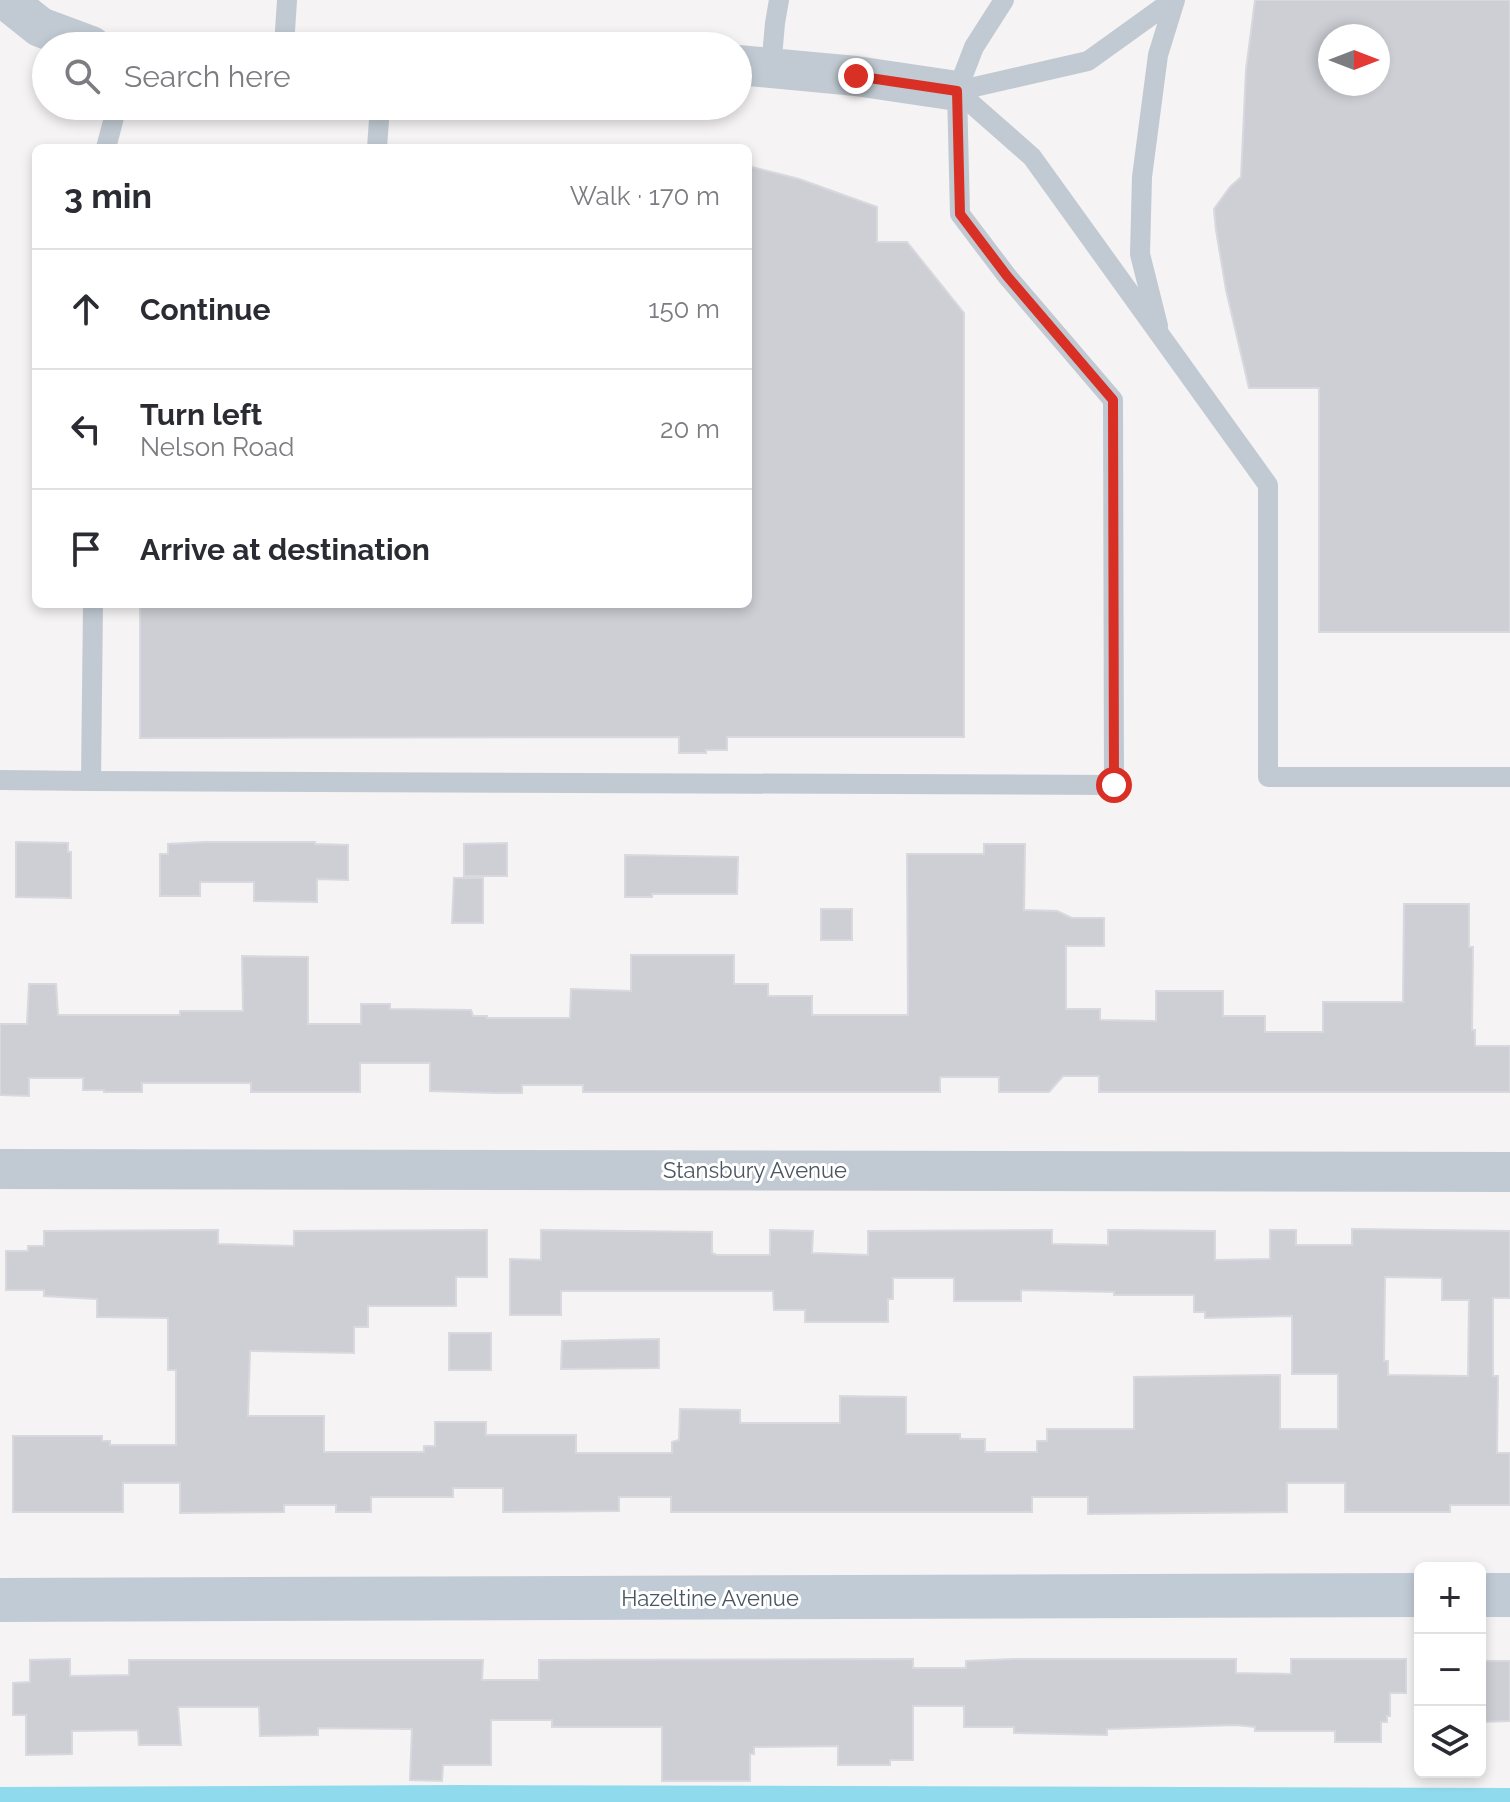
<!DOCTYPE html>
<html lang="en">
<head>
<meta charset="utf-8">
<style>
	body { margin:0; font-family:Raleway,sans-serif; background:#f2f2f3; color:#2b2b33 }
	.controls { position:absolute; right:24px; bottom:24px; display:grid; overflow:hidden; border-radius:12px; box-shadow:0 4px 12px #0003 }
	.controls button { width:72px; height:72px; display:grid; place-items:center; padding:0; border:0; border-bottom:2px solid #e1e1e2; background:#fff; color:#2b2b33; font:40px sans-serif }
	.compass { position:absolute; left:1318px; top:24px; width:72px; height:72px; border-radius:50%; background:#fff; box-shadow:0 4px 12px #0003; rotate:90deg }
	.stop { position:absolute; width:24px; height:24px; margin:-18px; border:6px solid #d93025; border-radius:50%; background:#fff }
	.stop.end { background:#d93025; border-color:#fff; box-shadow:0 2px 8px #0008 }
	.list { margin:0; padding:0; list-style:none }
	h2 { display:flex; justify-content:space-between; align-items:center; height:104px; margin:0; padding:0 32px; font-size:34px }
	h2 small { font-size:26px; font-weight:400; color:#7c7c81 }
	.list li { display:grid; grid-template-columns:52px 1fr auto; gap:24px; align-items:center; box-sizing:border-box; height:120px; padding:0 32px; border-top:2px solid #e1e1e2 }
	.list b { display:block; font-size:30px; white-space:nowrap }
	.list p { margin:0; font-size:26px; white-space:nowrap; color:#7c7c81 }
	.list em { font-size:26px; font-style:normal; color:#7c7c81 }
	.icon { flex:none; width:44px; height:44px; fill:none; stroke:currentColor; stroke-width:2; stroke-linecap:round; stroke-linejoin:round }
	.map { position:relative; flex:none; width:1510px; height:1802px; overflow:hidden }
	.search { position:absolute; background:#fff; box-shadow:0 4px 12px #0003; left:32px; top:32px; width:720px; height:88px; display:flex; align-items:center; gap:20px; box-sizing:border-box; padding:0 28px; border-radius:44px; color:#7c7c81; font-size:30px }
	.panel { position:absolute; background:#fff; box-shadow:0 4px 12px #0003; left:32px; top:144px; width:720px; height:464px; border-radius:12px }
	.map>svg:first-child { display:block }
	.water { fill:#90daee }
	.building { fill:#cdcfd5; stroke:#d7d9de; stroke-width:2; fill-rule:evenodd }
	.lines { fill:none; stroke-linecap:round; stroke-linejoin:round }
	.lane { stroke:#c1cad2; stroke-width:20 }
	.street { stroke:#c1cad2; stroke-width:40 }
	.secondary { stroke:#c1cbd6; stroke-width:44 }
	.route { stroke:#d93025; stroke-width:10 }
	.labels { text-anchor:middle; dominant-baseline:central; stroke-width:6; stroke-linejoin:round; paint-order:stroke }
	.street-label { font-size:22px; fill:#4a5661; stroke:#fff }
</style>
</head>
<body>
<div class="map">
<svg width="1510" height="1802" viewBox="0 0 1510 1802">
	<rect width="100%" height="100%" fill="#f5f3f3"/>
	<path class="water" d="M459 1785 1510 1788V1802H0V1787Z"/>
	<g class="building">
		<path d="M1255 0H1510V632H1319V388H1249L1226 290 1216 230 1214 209 1230 187 1241 177 1246 70ZM1330 36H1378V84H1330Z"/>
		<path d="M748 166 799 179 877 207V242H907L964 313V737H727V750H706V753H679V737L140 738V604H748Z"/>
		<path d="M16 842 68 843V852H71V898L16 897Z"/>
		<path d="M205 842H315V844L348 845V880L317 879V902L254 901V882H200V896H160V854H168V844Z"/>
		<path d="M507 843V876H464V844Z"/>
		<path d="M984 844H1025L1024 910 1057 911 1072 918H1104V946H1066V1009H1100V1020L1156 1021V991H1223V1016H1265V1032H1323V1002H1403L1404 904H1469V947H1473L1472 1030H1475V1046H1510V1092H1099V1076H1063L1049 1092H999V1077H940V1092H583V1085H522V1093H496L430 1091V1063H360V1092H251V1083H142V1092H104V1090H83V1078H29V1096L0 1095V1024H27L29 984H56L58 1015H180V1011H243L242 956 308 957V1024H361V1004H390V1009L471 1010 473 1016H487V1018H570L571 989 631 991V955H734V984H768V996H812V1015H908L907 854H984Z"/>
		<path d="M625 855 738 857 737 894H652V897H625Z"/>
		<path d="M454 878H483V923H452Z"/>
		<rect x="821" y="909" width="31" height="31"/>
		<path d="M1352 1229 1510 1231V1298H1493V1376H1498L1497 1453H1510V1505H1450V1512H1345V1483H1287V1512L1088 1514V1497H1032V1512H671V1497H619V1511L503 1512V1488H453V1497H371V1512H336V1505H284V1512L180 1513V1483H123V1512H13V1436H102V1441H110V1445H176V1370H168V1318L97 1317V1299L44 1296V1290H6V1251H28V1246H44V1231L218 1230V1244L294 1246V1231L487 1230V1277H456V1306H368V1327H354V1353L250 1351 248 1416H324V1452H424V1446H435V1422H486V1435H576V1453H672V1442L679 1440 680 1409 740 1410V1423H840V1396L906 1397V1434H960V1439H985V1452H1037V1441H1047V1429H1134V1377L1280 1375V1429H1338V1374H1292V1316L1205 1318V1312H1194V1295H1114V1292L1021 1290V1301H954V1278H893V1299H888V1322H805V1310H774L773 1291H561V1315H510V1259L541 1260V1230L712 1232V1253L717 1255H770V1230L813 1231 812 1253 868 1255V1231L1052 1230V1244L1108 1245V1230L1215 1231V1260L1270 1259V1230H1296V1245H1352ZM1385 1277 1442 1278V1300H1469L1468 1376 1388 1375V1361H1384Z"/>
		<rect x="449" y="1333" width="42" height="37"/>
		<path d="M659 1339V1368L561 1369 562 1341Z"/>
		<path d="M70 1659V1676L129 1675V1660H483L482 1680H539V1660L913 1659V1668H966V1661L1015 1659H1236V1673L1291 1674V1659H1406V1693H1390V1716H1387V1722H1381V1742H1335V1731H1255V1727L1236 1725 1107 1729V1735L1014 1733V1727H964V1706H913V1760H890V1765H838V1746L754 1747V1754H750V1781H662V1727H552V1720H491V1765H443L442 1781 410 1780 412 1729 318 1728V1735L260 1736 259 1707H178L181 1745H139L138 1730 72 1731V1754L26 1755V1715H13V1683L30 1682V1660Z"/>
		<path d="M1480 1661H1510V1721L1480 1722Z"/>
	</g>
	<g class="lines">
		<g class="lane">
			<path d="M284 46 287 0"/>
			<path d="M771 68 775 23 779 0"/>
			<path d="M957 91 1032 157 1268 485V777H1510"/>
			<path d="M957 91 1088 61 1173 0"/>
			<path d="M106 148 117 106"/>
			<path d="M377 148 380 106"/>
			<path d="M1158 326 1140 254 1142 177 1158 55 1175 0"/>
			<path d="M0 780 91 781 93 604"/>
			<path d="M91 781 1114 785 1113 400 1007 276 960 214 957 91 974 47 1004 0"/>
		</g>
		<g class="street">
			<path d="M6 0 40 27 91 46"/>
			<path d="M738 65 856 76 957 91"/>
			<path d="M0 1169 1510 1172"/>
		</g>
		<g class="secondary">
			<path d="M1480 1595H1510"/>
			<path d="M0 1600 1420 1595"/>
		</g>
	</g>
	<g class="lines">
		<path class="route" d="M856 76 957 91 960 214 1007 276 1113 400 1114 785"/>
	</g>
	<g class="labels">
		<g class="street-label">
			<text x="755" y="1170">Stansbury Avenue</text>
			<text x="710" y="1598">Hazeltine Avenue</text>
		</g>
	</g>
</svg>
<div class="controls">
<button>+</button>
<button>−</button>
<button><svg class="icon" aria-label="layers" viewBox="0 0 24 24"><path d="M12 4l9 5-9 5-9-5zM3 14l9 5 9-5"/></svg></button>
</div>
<svg class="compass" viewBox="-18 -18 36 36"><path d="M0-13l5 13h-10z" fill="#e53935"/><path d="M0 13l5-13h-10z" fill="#7c7c81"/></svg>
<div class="stop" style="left:1114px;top:785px"></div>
<div class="stop end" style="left:856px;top:76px"></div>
<div class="search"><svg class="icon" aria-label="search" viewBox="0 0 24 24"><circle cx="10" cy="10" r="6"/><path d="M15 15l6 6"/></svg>Search here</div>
<section class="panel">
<h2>3 min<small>Walk · 170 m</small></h2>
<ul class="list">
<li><svg class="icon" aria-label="ahead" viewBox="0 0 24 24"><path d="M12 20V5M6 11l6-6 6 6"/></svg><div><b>Continue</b></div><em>150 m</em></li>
<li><svg class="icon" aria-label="left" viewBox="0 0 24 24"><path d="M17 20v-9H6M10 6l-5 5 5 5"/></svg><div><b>Turn left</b><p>Nelson Road</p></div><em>20 m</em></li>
<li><svg class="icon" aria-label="arrive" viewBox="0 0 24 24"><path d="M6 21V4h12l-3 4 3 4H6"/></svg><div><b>Arrive at destination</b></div></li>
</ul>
</section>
</div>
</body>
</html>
